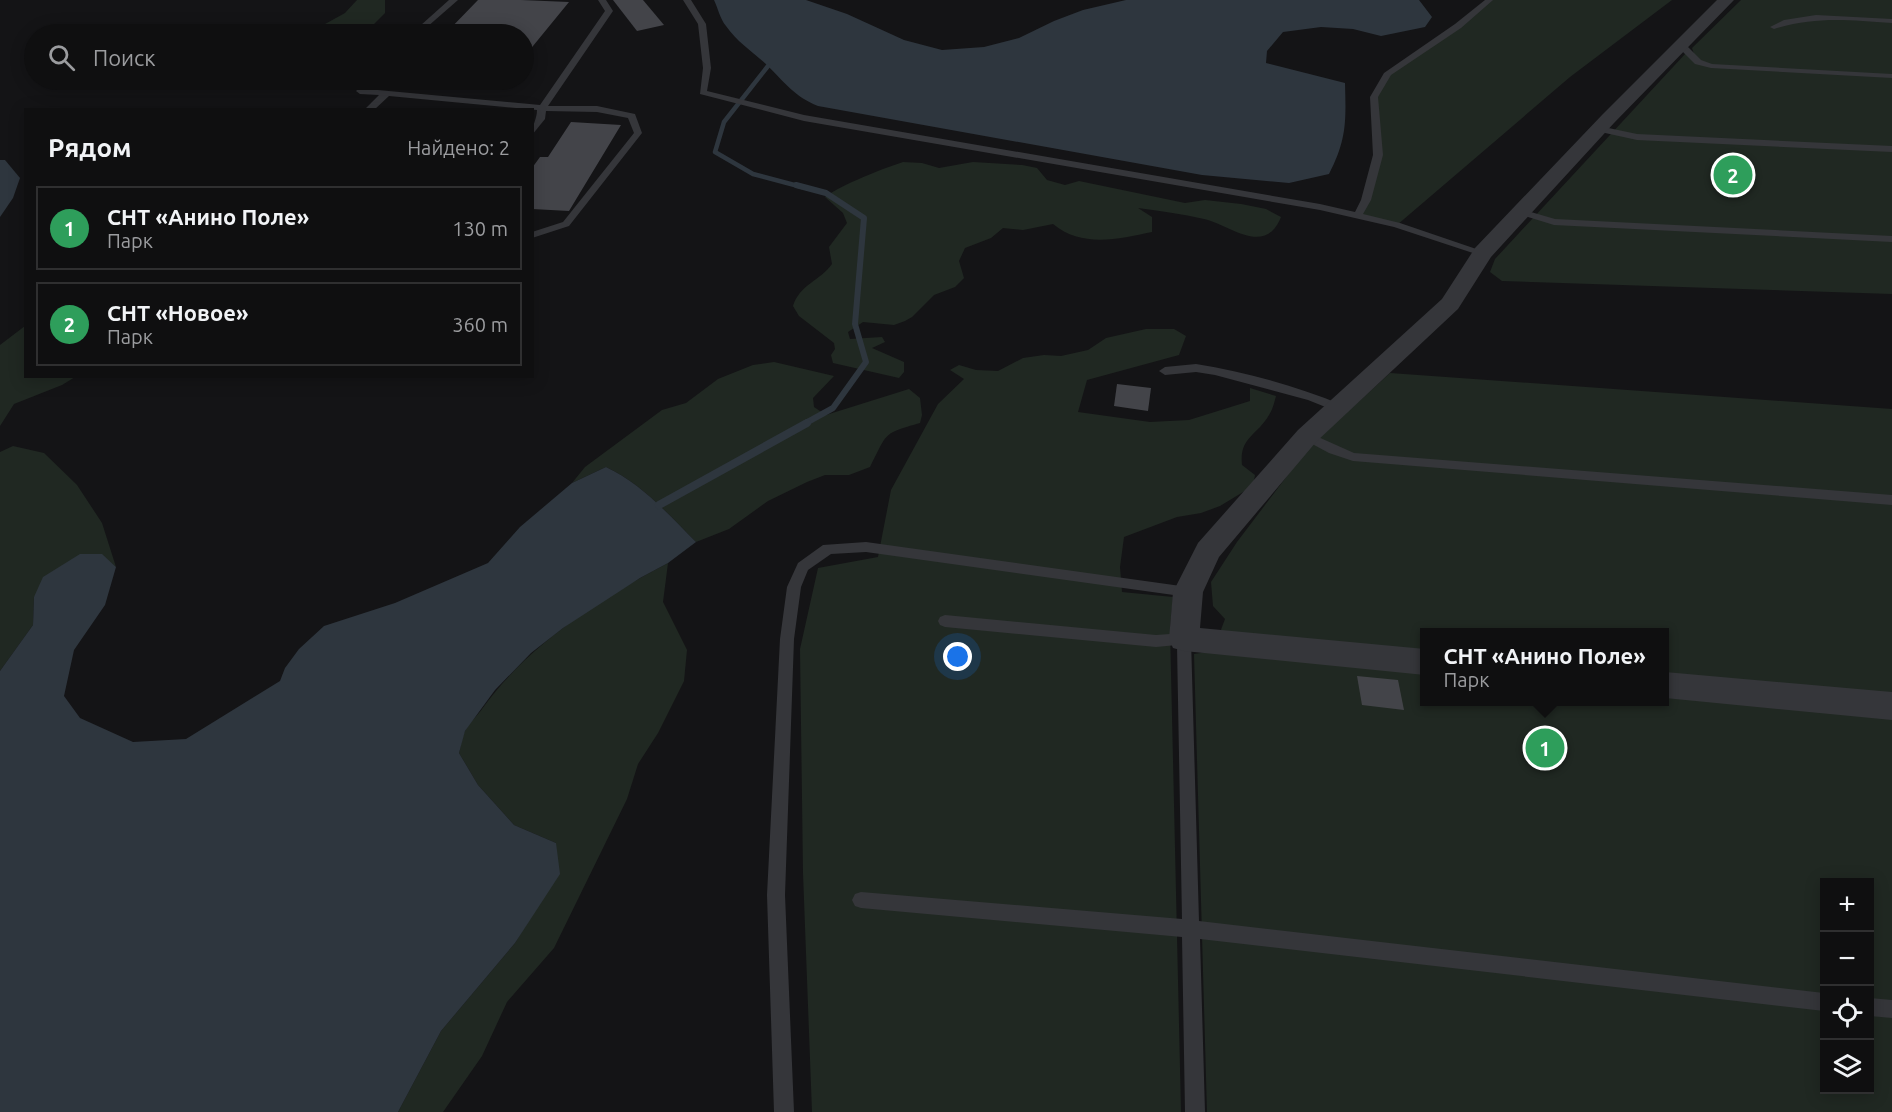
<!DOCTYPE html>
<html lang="ru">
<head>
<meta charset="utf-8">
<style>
	body { margin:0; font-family:Ubuntu,sans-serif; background:#181819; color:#f1f3f6 }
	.controls { position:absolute; right:18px; bottom:18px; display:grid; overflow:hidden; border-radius:0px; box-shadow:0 3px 15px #0003 }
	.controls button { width:54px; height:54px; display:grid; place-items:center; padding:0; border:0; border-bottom:2px solid #2f2f30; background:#0f0f10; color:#f1f3f6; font:30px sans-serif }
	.you { position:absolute; left:958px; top:657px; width:21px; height:21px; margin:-15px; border:4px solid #fff; border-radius:50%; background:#1a73e8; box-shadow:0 0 0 9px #1a73e833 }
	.badge { display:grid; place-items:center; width:39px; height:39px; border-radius:50%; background:#e7b93a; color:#fff; font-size:20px; font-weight:700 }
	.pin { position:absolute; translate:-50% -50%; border:3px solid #fff; box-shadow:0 2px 6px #0006 }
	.popup { position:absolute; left:1420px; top:628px; width:249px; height:78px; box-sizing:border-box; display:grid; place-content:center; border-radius:0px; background:#0f0f10; filter:drop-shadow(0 2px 4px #0005); font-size:20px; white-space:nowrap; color:#9b9c9f }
	.popup b { font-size:22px; color:#f1f3f6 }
	.popup::after { content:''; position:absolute; left:50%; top:100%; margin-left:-12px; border:12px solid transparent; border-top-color:#0f0f10 }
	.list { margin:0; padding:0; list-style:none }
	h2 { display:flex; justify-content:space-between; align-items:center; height:78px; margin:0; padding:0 24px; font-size:26px }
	h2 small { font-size:20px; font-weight:400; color:#9b9c9f }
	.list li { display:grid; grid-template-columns:39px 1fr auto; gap:18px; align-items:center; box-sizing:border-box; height:84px; margin:0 12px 12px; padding:0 12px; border:2px solid #2f2f30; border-radius:0px }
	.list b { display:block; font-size:22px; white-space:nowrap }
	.list p { margin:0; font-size:20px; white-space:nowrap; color:#9b9c9f }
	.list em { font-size:20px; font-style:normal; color:#9b9c9f }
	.icon { flex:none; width:33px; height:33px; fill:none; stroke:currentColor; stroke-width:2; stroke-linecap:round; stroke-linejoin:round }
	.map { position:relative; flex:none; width:1892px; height:1112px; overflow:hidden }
	.search { position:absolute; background:#0f0f10; box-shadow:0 3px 15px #0003; left:24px; top:24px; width:510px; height:66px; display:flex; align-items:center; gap:15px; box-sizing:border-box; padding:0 21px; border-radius:33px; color:#9b9c9f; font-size:22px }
	.panel { position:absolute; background:#0f0f10; box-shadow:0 3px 15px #0003; left:24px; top:108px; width:510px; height:270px; border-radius:0px }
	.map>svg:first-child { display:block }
	.green { fill:#202822; fill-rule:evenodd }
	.water { fill:#2e363e }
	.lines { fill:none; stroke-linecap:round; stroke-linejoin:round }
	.stream-far2 { stroke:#2e363e; stroke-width:4.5 }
	.stream-far1 { stroke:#2e363e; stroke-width:6 }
	.stream { stroke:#2e363e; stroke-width:8 }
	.building { fill:#434449 }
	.lane { fill:#35363a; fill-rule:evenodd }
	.street { fill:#35363a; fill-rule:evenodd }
</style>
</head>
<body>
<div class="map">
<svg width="1892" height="1112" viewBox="0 0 1892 1112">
	<rect width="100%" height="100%" fill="#141416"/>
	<g class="green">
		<path d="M357 0H385V13L364 34H307L345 13Z"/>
		<path d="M1489 0H1672L1570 77 1397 225 1358 215 1378 155 1374 97 1388 73Z"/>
		<path d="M1741 0H1892V294L1502 281 1490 272 1495 259 1686 53 1694 54 1692 48Z"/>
		<path d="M243 80H305L277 90 247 87Z"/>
		<path d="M903 162 922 163 939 168 973 162 1022 165 1037 168 1047 180 1065 185 1079 181 1185 203 1205 200 1241 204 1266 209 1281 217C1265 257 1230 225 1204 219 1182 214 1160 211 1138 208L1152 217V232C1118 239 1082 248 1053 224L1023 230 1003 228 991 238 965 248 959 261 964 278 955 287 934 295 912 317 905 321 894 325 863 322 848 332 850 339 882 337 885 342 872 348 904 362V372L899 378 833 363 831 355 835 349 834 343 799 316 793 306C800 284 820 281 832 264L829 247 847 223 843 213 825 197C843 184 882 169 903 162Z"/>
		<path d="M25 326 26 376 75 377 62 385 14 404 0 426V345Z"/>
		<path d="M1146 329H1174L1186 336 1179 355 1087 380 1078 412 1150 422 1189 420 1250 401V388L1276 396C1274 403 1273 409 1269 415 1257 436 1239 437 1242 465L1255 475 1253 486 1220 506 1201 513 1177 517 1124 537 1120 567 1122 592 1173 597 1170 628 1181 1112H812L803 873 800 649 818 568 878 557 891 490 938 404 964 379 950 370 959 365 976 370 998 371 1023 358 1044 355 1061 356 1088 350 1106 338Z"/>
		<path d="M774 362 834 376 813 398 814 407 826 415 909 389 920 398 922 415 920 423C881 434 888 433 870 467L849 475H825L807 482 768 501 729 529 696 542C668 514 642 484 606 467L572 483 585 467 662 410 686 403 718 379 753 365Z"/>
		<path d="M1390 373 1892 409V1112H1207L1194 654 1213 651 1225 619 1213 606 1211 582 1237 542 1309 447ZM1425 632H1665V702H1425ZM1824 882H1870V1090H1824Z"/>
		<path d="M13 446 44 453 77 485 102 523 116 567 102 555 34 597 33 625 0 671V452Z"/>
		<path d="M668 563 663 602 687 650 684 681 658 733 638 764 627 799 554 948 507 1002 482 1056 443 1112H398L441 1031 515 943 532 915 556 843 514 825 478 785 459 753C461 746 462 737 465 731 469 723 477 716 482 709 528 645 599 599 668 563Z"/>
	</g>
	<g class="water">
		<path d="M714 0H806L847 14 904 40 942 50 984 47 1019 38 1054 21 1083 10 1126 0H1419L1432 17 1425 27 1381 36 1353 29 1321 27 1283 32 1267 51 1266 63 1345 83C1346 121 1347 139 1329 174L1289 183 1202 175 818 106C795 97 784 82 767 65 753 52 737 42 726 26 720 19 718 8 714 0Z"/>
		<path d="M5 160 20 178 13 198 0 217V160Z"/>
		<path d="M606 467C642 484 668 514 696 542L668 563 640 578 563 628 531 653 495 690 465 731 459 753 478 785 514 825 556 843 560 874 515 943 441 1031 398 1112H0V671L33 625 34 597 43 577 80 554H102L116 567 105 605 74 650 64 696 80 718 133 742 186 739 280 681 285 668 299 649 324 626 395 603 488 563 520 527 572 483Z"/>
	</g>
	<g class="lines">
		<path class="stream-far2" d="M768 66 724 122 715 152 753 174 802 187"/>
		<path class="stream-far1" d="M796 185 826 193 864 218 855 324 866 362 833 408 804 424"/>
		<path class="stream" d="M659 505 807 423"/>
	</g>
	<g class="building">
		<path d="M478 0H521L569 2 524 57V34H445Z"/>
		<path d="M613 0H643L664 25 637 31Z"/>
		<path d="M571 122 621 125 569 211 532 209V168L540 157H548Z"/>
		<path d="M1117 384 1151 388 1148 411 1114 406Z"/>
		<path d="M1357 676 1398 680 1404 710 1362 705Z"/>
	</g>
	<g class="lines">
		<g class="lane">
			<path d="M449 0H458L419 34H411Z"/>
			<path d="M598 0H606L613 11 548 106H597L635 114 642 133 569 226 532 238V232L563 222 634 133 628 118 597 112 546 111 545 119 532 135C532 125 537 119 537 110L389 96 374 110H364L379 95 360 94 356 91 367 80H375L367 89 540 105 605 11Z"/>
			<path d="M683 0H691L706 24 711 68 707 91 804 115 1320 204 1355 212 1361 200 1373 155 1370 97 1384 73 1455 24 1485 0H1493L1461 28 1391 75 1378 97 1383 155 1371 200 1363 214 1400 223 1488 253 1487 255H1479L1394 227 1320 210 804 121 700 94 703 68 698 24Z"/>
			<path d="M1816 15 1892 19V23C1848 20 1816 16 1774 29L1770 27 1784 20Z"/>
			<path d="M1678 43H1684L1701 60 1712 64 1892 74V78L1711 68 1695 64 1678 47Z"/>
			<path d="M1599 126 1637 134 1892 146V152L1637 140 1596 131V127Z"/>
			<path d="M1521 209 1555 219 1892 236V242L1554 225 1518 214 1516 212Z"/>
			<path d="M1196 364C1245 372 1297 386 1342 405L1344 408 1338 412 1308 400 1215 375 1196 372 1165 375 1159 371 1165 367Z"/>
			<path d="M1307 432 1354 453 1892 495V505L1353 461 1329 453 1303 439 1301 436 1303 433Z"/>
			<path d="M866 542 1188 587 1193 588 1195 592 1193 596 1188 597 866 552 831 554 808 570 801 587 794 639 785 895 794 1112H774L767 895 780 639 787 587 798 563 823 545Z"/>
			<path d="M945 615 1156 635 1184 633 1189 635 1191 639 1199 921 1824 993V1011L1200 939 1205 1112H1185L1182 937 861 908 855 906 852 900 855 894 861 892 1182 919 1177 645 1156 647 945 627 940 625 938 621 940 617Z"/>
			<path d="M1870 998 1892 1000V1018L1870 1016Z"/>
		</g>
		<g class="street">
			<path d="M1717 0H1734L1614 123 1491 257 1458 309 1316 442 1219 557 1203 592 1200 628 1425 649V675L1184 651 1173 648 1169 639 1173 592 1198 543 1298 430 1442 299 1475 248 1602 115Z"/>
			<path d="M1665 672 1892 692V720L1665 698Z"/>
		</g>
	</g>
</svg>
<div class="controls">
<button>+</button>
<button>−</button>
<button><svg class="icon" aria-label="locate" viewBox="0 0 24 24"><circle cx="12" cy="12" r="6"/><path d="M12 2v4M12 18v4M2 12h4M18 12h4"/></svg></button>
<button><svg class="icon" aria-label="layers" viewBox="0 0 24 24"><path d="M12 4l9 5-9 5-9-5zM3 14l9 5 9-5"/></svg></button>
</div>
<div class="you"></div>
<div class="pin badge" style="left:1545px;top:748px;background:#2e9e5b">1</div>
<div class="popup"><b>СНТ «Анино Поле»</b>Парк</div>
<div class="pin badge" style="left:1733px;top:175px;background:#2e9e5b">2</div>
<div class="search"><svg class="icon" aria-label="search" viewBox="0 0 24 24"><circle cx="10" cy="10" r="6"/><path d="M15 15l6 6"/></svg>Поиск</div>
<section class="panel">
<h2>Рядом<small>Найдено: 2</small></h2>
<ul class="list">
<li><span class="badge" style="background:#2e9e5b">1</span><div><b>СНТ «Анино Поле»</b><p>Парк</p></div><em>130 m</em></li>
<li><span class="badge" style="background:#2e9e5b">2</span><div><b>СНТ «Новое»</b><p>Парк</p></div><em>360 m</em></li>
</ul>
</section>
</div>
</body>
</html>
